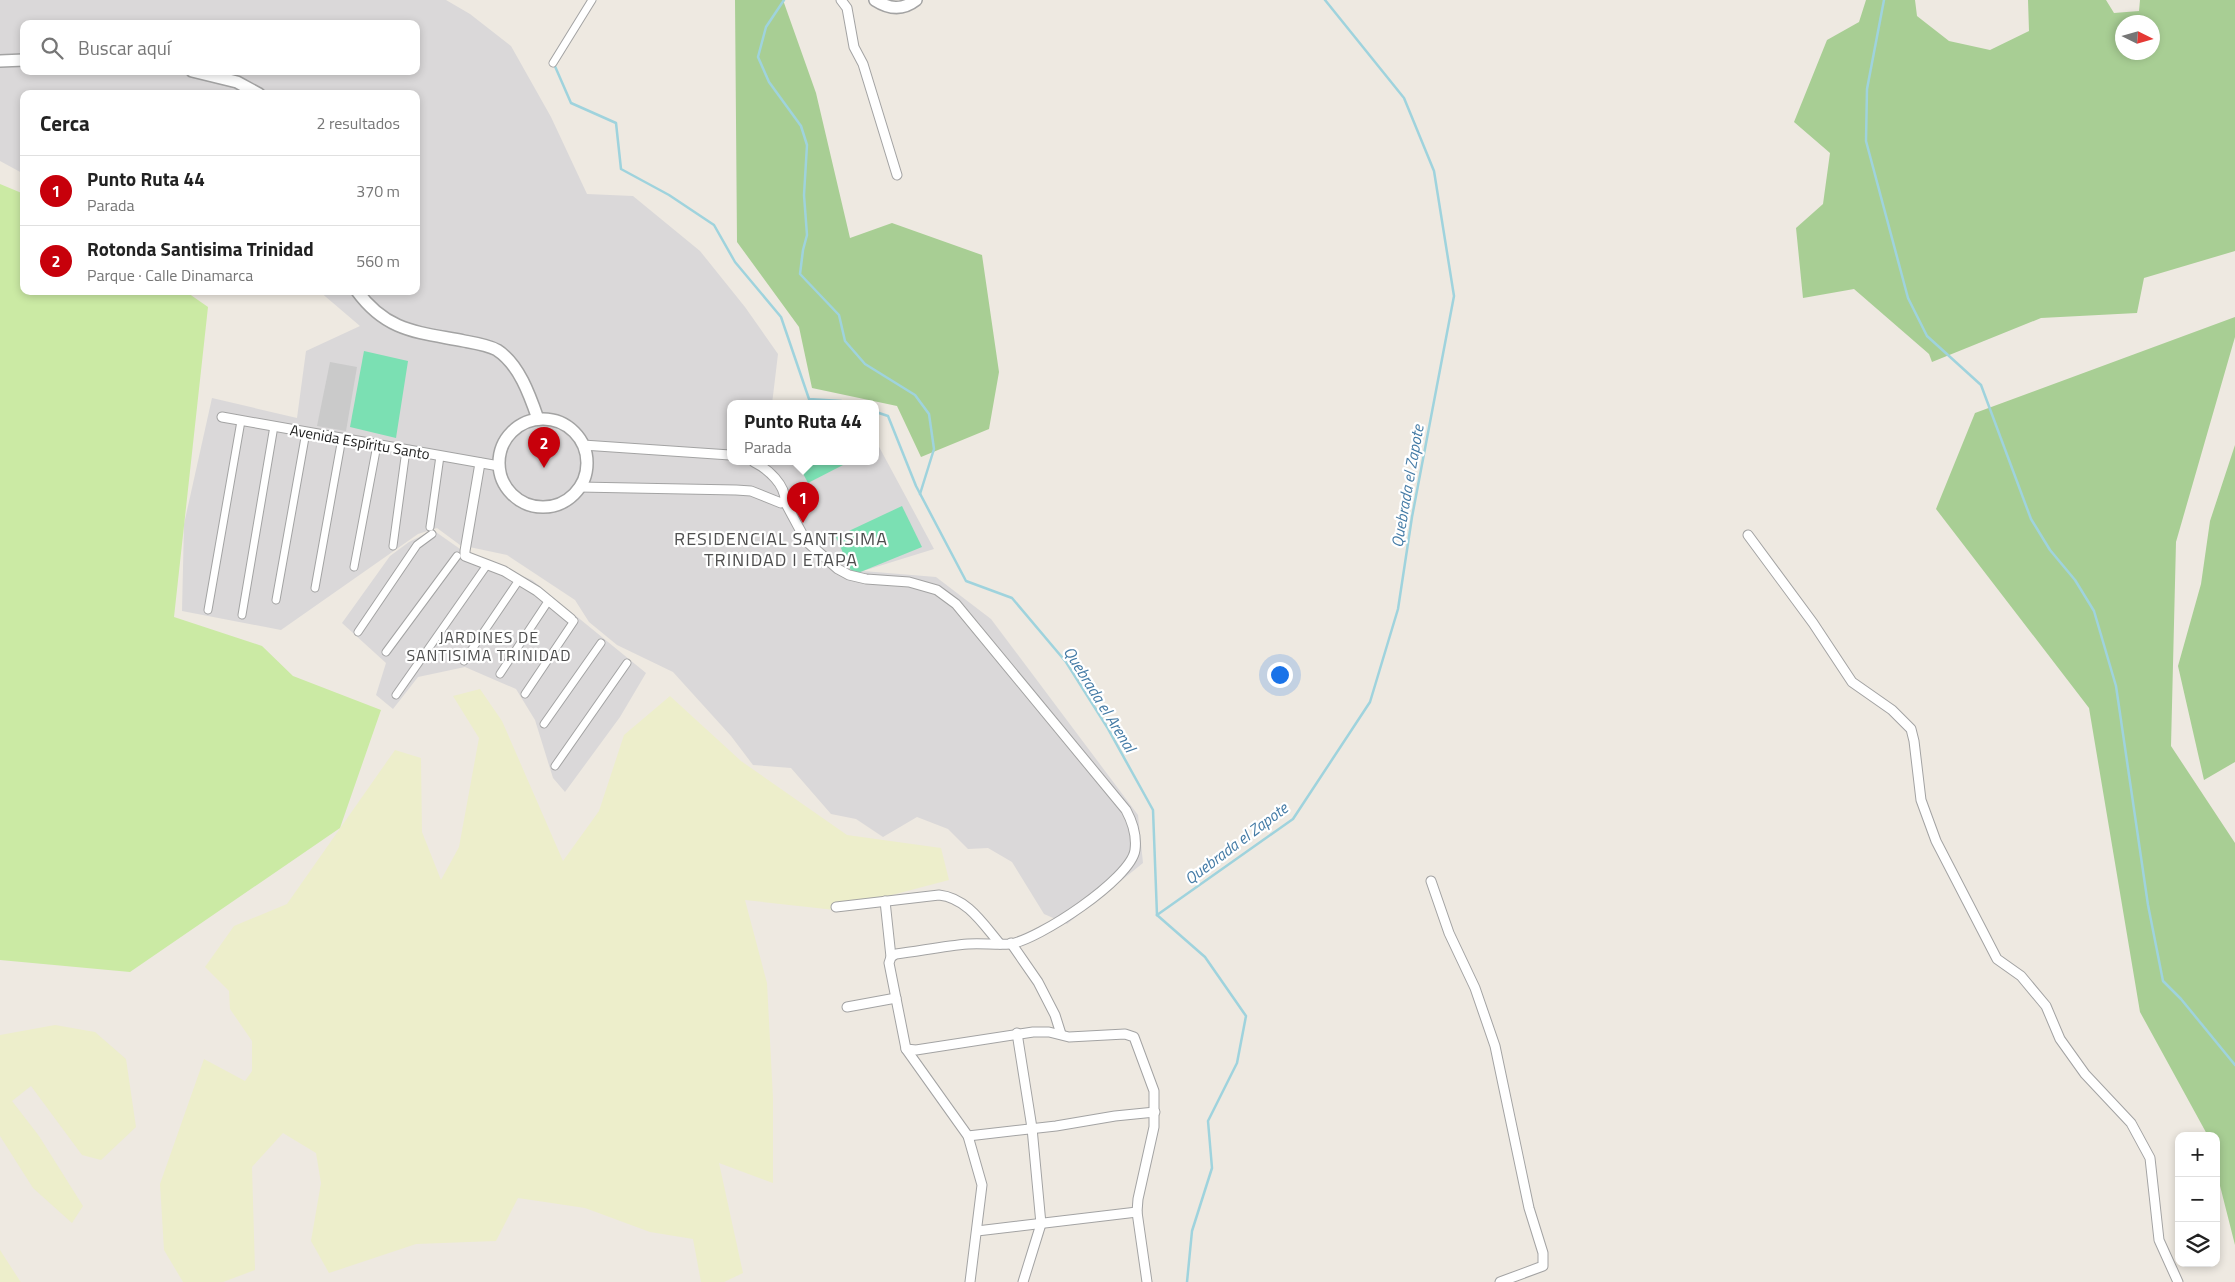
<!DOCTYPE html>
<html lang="es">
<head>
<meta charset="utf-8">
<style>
	body { margin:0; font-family:"Titillium Web",sans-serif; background:#f6f6f6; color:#222 }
	.controls { position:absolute; right:15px; bottom:15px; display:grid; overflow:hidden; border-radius:10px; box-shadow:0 2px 8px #0003 }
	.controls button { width:45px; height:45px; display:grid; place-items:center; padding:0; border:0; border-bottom:1px solid #e0e0e0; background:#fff; color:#222; font:25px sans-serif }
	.compass { position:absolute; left:2115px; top:15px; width:45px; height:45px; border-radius:50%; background:#fff; box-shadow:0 2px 8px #0003; rotate:95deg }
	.you { position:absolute; left:1279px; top:674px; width:18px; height:18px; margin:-12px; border:4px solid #fff; border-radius:50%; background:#1a73e8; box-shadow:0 0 0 8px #1a73e833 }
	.badge { display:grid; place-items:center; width:32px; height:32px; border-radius:50%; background:#c7000b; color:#fff; font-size:16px; font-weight:700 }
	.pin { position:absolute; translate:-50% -41px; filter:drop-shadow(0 1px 2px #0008) }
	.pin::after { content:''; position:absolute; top:26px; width:18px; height:15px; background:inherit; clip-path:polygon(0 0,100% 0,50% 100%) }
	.popup { position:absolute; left:727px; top:400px; width:152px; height:65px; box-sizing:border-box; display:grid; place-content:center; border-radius:10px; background:#fff; filter:drop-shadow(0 1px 4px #0005); font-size:16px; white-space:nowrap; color:#767676 }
	.popup b { font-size:19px; color:#222 }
	.popup::after { content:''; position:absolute; left:50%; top:100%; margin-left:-10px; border:10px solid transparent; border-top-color:#fff }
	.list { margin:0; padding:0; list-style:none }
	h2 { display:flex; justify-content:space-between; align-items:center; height:65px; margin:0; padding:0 20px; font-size:21px }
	h2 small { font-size:16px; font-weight:400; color:#767676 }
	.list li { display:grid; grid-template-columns:32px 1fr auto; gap:15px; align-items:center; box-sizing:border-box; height:70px; padding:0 20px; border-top:1px solid #e0e0e0 }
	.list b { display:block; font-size:19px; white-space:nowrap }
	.list p { margin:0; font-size:16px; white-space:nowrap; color:#767676 }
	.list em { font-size:16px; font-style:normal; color:#767676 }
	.icon { flex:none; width:28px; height:28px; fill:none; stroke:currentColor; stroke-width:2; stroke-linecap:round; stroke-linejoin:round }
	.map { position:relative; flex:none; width:2235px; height:1282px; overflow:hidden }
	.search { position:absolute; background:#fff; box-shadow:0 2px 8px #0003; left:20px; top:20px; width:400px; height:55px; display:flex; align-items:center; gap:12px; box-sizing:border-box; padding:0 18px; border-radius:10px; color:#767676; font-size:19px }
	.panel { position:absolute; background:#fff; box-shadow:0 2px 8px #0003; left:20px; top:90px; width:400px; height:205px; border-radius:10px }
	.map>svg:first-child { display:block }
	.residential { fill:#dad8d9; fill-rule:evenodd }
	.religious { fill:#cacaca }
	.farmland { fill:#edeecb }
	.grass { fill:#cbeaa4 }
	.forest { fill:#a8ce94; fill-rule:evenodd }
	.pitch { fill:#7be0b3 }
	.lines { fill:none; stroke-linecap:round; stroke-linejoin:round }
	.stream { stroke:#9fd3dd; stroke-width:2.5 }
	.pedestrian-casing { stroke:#a3a3a3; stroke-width:9 }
	.minor-casing { stroke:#a3a3a3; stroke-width:11 }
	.tertiary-casing { stroke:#a3a3a3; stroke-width:14 }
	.pedestrian { stroke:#fff; stroke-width:7 }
	.minor { stroke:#fff; stroke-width:9 }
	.tertiary { stroke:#fff; stroke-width:11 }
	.labels { text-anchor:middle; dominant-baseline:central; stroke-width:4.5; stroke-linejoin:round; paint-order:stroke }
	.street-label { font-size:15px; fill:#1c1c1c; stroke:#fff }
	.water-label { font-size:16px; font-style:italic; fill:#437aa5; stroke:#fff }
	.neighbourhood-label { font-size:16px; letter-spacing:1px; fill:#4f4f4f; stroke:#fff }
	.quarter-label { font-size:18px; letter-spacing:1px; fill:#4f4f4f; stroke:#fff }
</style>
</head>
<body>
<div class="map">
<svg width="2235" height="1282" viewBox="0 0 2235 1282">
	<rect width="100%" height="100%" fill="#eee9e1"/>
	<g class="residential">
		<path d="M0 0H446L470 14 511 46 551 117 587 194 633 196 700 251 745 307 778 354 772 404H730V462H876L877 443 934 549 863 571 936 577 991 619 1138 815 1143 863 1067 924 1044 914 1012 862 988 848 968 849 948 829 917 817 883 837 856 819 831 814 791 768 753 765 731 736 673 672 617 645 589 622 575 600 507 555 460 545 437 528 418 534 281 630 182 611 184 524 212 398 297 418 306 351 360 326 319 291H416V94H24V174L0 161ZM24 24H416V71H24Z"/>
		<path d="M433 530 463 551 532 580 646 673 620 717 565 792 553 778 535 720 516 689 465 667 418 677 393 709 376 695 386 663 342 623 390 556 409 542Z"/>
	</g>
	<path class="religious" d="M330 362 357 367 346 431 317 426Z"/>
	<g class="farmland">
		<path d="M480 689 502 721 563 861 599 811 624 735 670 696 741 761 847 835 941 848 949 880 835 910 745 900 767 983 773 1098V1183L719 1163 743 1273 724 1282H701L693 1239 650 1232 585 1208 518 1198 496 1241 416 1244 329 1273 311 1241 321 1183 316 1153 283 1133 252 1167 255 1270 223 1282H183L164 1250 160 1184 204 1059 245 1081 252 1071V1041L230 1009 229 991 205 967 234 926 287 904 395 750 421 758 422 832 441 880 459 847 479 738 453 696Z"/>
		<path d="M55 1025 95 1032 126 1059 136 1127 101 1160 82 1155 31 1086 12 1101 39 1136 83 1206 72 1223 33 1188 0 1136V1035Z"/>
		<path d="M0 1250 20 1281 21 1282H0Z"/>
	</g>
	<path class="grass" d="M0 184 24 194V291H185L208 307 174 617 262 646 293 676 381 710 340 828 130 972 0 960Z"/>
	<g class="forest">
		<path d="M735 0H783L816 93 850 238 892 223 982 255 999 372 989 429 921 457 897 406 812 388 799 327 737 242Z"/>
		<path d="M1866 0H1915L1917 16 1949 41 1990 50 2029 31 2028 0H2106L2114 13 2139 11 2140 0H2235V251L2144 278 2137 313 2041 318 1932 362 1929 354 1854 289 1803 298 1796 228 1823 204 1830 153 1794 122 1827 40 1859 22ZM2122 22H2152V52H2122Z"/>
		<path d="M2235 317V337L2176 542 2171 746 2235 843V1245L2216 1170V1136H2208L2140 1012 2089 708 1936 509 1975 413Z"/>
		<path d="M2235 445V762L2204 780 2178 666 2201 584 2210 521Z"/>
	</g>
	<g class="pitch">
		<path d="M364 351 408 361 396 438 350 427Z"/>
		<path d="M797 462H841L843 465 808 483Z"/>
		<path d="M902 506 922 547 853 575 836 537Z"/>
	</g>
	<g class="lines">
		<g class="stream">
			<path d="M784 0 766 27 758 57 769 82 801 126 807 145 804 195 807 235 803 250 800 274 839 315 845 341 865 364 915 395 929 414 934 449 920 494"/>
			<path d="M1884 0 1867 89 1866 141 1908 298 1927 336 1981 385 2031 519 2050 550 2075 580 2094 611 2116 686 2148 905 2163 981 2181 999 2235 1065"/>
			<path d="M554 64 571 103 616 123 621 169 669 195 714 225 735 262 781 317 809 399 841 401 850 404"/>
			<path d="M876 412 888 416 916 486 966 581 1012 598 1066 662 1107 727 1153 810 1157 915"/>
			<path d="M1157 915 1293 819 1370 702 1398 609 1412 517 1454 296 1434 171 1404 98 1325 0"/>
			<path d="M1157 915 1205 957 1246 1016 1237 1063 1208 1121 1212 1168 1192 1231 1187 1282"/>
		</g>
		<defs>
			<g id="pedestrian">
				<path d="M553 63 592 0"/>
				<path d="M430 527 440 456"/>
				<path d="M393 546 406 450"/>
				<path d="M354 567 377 445"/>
				<path d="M315 588 342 438"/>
				<path d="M276 600 306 432"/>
				<path d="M208 610 241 421"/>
				<path d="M242 615 274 426"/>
				<path d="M358 632 417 545 432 534"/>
				<path d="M386 652 457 556"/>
				<path d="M464 661 519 580"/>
				<path d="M500 674 549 600"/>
				<path d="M525 694 574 621"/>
				<path d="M396 695 487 565"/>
				<path d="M544 724 601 643"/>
				<path d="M555 766 627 663"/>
			</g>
			<g id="minor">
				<path d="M841 0 847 8 854 47 863 64 897 175"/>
				<path d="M222 417 499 466"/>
				<path d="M583 445 730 455"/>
				<path d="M754 462C768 469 786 485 785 502L806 541 838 569 849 575 866 579 909 582 937 590 956 604 1126 810C1133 823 1137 835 1135 850 1131 879 1038 940 1010 944 996 945 982 943 968 944 944 946 920 951 896 954L891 957"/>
				<path d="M480 463 465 551V556L504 571 537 591 571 619"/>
				<path d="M579 487 736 490 751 491 781 503 785 502"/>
				<path d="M1748 535 1813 623 1852 682 1892 710 1911 729 1914 741 1921 800 1936 841 1997 959 2021 976 2046 1006 2060 1039 2085 1074 2131 1123 2150 1158 2159 1240 2178 1282"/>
				<path d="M1431 881 1449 933 1475 988 1495 1046 1529 1208 1543 1253V1266L1500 1282"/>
				<path d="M885 901 891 957 889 963 906 1049 968 1136 982 1185 970 1282"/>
				<path d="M836 907 939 895C967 898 983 924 1000 944"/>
				<path d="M1011 943 1038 982 1055 1015 1061 1034"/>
				<path d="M847 1007 896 998"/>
				<path d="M1017 1033 1032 1128 1041 1224 1023 1282"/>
				<path d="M906 1049 916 1050 1033 1032H1049L1069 1037 1125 1034 1134 1037 1154 1091V1127L1138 1199 1137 1212 1147 1282"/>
				<path d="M968 1136 1056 1126 1115 1116 1155 1112"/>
				<path d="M977 1231 1137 1212"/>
			</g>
			<g id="tertiary">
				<path d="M875 0C889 9 902 11 916 0"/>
				<path d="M0 61 24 60"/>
				<path d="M192 71 237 82 259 94"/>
				<path d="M357 291C387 332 418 332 464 341 475 343 488 345 497 350 519 364 530 396 538 419"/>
				<circle cx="543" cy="463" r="44"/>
			</g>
		</defs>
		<use href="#pedestrian" class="pedestrian-casing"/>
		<use href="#minor" class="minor-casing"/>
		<use href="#tertiary" class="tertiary-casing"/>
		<use href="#pedestrian" class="pedestrian"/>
		<use href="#minor" class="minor"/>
		<use href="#tertiary" class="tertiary"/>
	</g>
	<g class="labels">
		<g class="street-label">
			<text transform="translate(360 442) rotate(10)">Avenida Espíritu Santo</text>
		</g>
		<g class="water-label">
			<text transform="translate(1407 486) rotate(-80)">Quebrada el Zapote</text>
			<text transform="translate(1100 699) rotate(58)">Quebrada el Arenal</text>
			<text transform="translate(1236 843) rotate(-37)">Quebrada el Zapote</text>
		</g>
		<g class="neighbourhood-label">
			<text x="489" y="637">JARDINES DE<tspan x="489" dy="18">SANTISIMA TRINIDAD</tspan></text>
		</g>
		<g class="quarter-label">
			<text x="781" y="538">RESIDENCIAL SANTISIMA<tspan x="781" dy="21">TRINIDAD I ETAPA</tspan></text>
		</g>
	</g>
</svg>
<div class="controls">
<button>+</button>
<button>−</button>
<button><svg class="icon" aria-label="layers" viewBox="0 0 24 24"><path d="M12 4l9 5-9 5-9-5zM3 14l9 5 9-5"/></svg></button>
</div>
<svg class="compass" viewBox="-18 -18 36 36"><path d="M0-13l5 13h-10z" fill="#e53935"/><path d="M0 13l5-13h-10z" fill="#767676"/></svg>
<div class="you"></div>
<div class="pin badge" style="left:803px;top:523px">1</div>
<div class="popup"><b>Punto Ruta 44</b>Parada</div>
<div class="pin badge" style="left:544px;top:468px">2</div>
<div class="search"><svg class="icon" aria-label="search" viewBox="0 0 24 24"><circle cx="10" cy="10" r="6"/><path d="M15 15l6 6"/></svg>Buscar aquí</div>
<section class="panel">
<h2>Cerca<small>2 resultados</small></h2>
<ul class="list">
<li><span class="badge">1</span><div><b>Punto Ruta 44</b><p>Parada</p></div><em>370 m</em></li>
<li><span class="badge">2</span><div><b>Rotonda Santisima Trinidad</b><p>Parque · Calle Dinamarca</p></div><em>560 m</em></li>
</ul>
</section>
</div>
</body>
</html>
